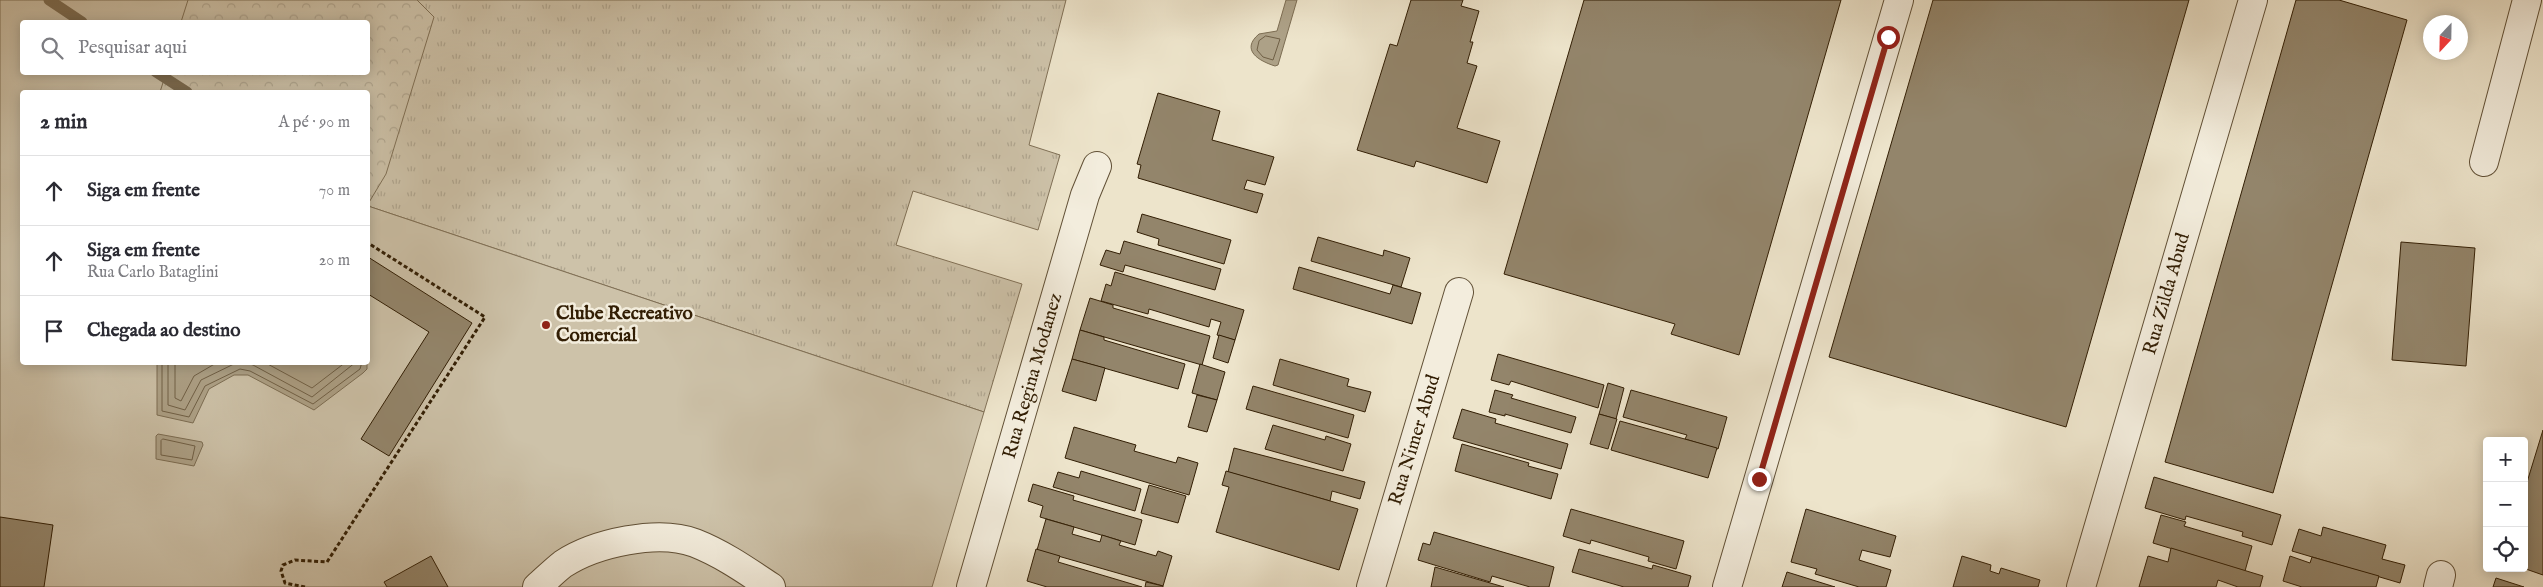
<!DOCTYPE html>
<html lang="pt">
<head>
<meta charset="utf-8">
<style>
	body { margin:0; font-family:"IM FELL English",serif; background:#f2f2f3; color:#2b2b33 }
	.controls { position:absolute; right:15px; bottom:15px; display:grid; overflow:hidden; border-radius:5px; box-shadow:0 2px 12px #0003 }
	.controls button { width:45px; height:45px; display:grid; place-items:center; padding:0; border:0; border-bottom:1px solid #e1e1e2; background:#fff; color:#2b2b33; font:25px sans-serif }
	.compass { position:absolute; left:2423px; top:15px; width:45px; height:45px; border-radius:50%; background:#fff; box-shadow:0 2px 12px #0003; rotate:202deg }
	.stop { position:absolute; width:15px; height:15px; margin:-11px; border:4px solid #8f2418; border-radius:50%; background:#fff }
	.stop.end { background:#8f2418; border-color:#fff; box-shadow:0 1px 5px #0008 }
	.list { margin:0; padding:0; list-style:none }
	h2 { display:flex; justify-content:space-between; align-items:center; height:65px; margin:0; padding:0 20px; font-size:21px }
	h2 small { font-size:16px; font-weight:400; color:#7c7c81 }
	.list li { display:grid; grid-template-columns:32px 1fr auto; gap:15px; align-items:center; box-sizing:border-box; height:70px; padding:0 20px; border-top:1px solid #e1e1e2 }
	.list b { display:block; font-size:19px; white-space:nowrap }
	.list p { margin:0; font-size:16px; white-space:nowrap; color:#7c7c81 }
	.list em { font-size:16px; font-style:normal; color:#7c7c81 }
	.icon { flex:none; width:28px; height:28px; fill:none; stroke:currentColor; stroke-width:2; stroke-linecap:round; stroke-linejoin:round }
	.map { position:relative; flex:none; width:2543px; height:587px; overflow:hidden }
	.search { position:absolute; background:#fff; box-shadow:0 2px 12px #0003; left:20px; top:20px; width:350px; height:55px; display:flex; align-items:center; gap:12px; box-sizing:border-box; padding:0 18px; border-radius:5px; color:#7c7c81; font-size:19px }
	.panel { position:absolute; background:#fff; box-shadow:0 2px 12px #0003; left:20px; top:90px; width:350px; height:275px; border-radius:5px }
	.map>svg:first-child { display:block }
	.grass { fill:url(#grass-tufts); stroke:#807056 }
	.forest { fill:url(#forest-crowns); stroke:#807056; fill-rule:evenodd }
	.garden { fill:#cdc2a9; stroke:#807056 }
	.water { fill:#ada187; stroke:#7c6d53 }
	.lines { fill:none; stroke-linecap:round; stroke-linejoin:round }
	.shore { stroke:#706046; stroke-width:1 }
	.stream { stroke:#7c6d53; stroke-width:11 }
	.building { fill:#93856b; stroke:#321e04 }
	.minor-casing { stroke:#615036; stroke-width:30 }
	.path { stroke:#321e04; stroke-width:3; stroke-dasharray:4 2.5; stroke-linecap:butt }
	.minor { stroke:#f3eddd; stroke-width:28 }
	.route { stroke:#8f2418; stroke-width:6 }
	.poi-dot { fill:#8f2418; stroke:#f3eddd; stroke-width:2 }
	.labels { text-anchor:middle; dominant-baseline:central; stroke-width:5; stroke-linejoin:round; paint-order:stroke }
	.street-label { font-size:19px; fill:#321e04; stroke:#f3eddd }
	.poi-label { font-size:19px; font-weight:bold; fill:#321e04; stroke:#f3eddd; text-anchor:start }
</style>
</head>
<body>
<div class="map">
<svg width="2543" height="587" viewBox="0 0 2543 587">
	<defs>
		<pattern id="grass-tufts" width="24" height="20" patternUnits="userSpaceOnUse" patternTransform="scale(1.25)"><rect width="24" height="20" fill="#cdc2a9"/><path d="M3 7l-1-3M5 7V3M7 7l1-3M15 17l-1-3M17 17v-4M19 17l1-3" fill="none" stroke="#b0a690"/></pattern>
		<pattern id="forest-crowns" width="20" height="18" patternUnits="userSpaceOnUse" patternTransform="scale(1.25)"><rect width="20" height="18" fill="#cdc2a9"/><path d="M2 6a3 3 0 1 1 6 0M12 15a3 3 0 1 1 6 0" fill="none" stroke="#b0a690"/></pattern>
	</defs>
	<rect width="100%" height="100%" fill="#ede4cb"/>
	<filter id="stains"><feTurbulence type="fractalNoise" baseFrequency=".004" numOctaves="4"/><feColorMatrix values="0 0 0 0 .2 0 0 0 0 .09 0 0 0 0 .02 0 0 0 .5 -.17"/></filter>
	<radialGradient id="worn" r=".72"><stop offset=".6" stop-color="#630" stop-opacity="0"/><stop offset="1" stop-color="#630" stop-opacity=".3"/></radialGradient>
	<path class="grass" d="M188 0H1066L1029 145 1060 155 1038 230 913 191 896 245 1022 284 984 412 368 206V92H160L368 72V22Z"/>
	<path class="forest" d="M0 0H417L434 17 386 174 368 204V92H22L0 77ZM22 22H368V72H22Z"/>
	<path class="garden" d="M0 0H188L181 22H22V72L166 73 160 92H22V362H368V206L984 412 932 587H0Z"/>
	<g class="water">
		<path d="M1286 0H1297L1278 65 1275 66C1259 61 1240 50 1259 34L1277 31Z"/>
		<path d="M157 363 367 362V369L363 373 314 410 248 375H234L209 389 193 423 157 415Z"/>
		<path d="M158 434 202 442 203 445 194 466 156 459V436Z"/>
	</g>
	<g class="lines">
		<g class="shore">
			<path d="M1266 36 1280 39 1273 60 1263 57 1257 50 1259 41Z"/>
			<path d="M162 362V411L189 417 205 386 240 369 250 371 313 404 360 369 362 362"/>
			<path d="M168 362V405L185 410 201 380 238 362"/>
			<path d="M175 362V398L181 401 194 376 218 362"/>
			<path d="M243 362 253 365 312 397 356 362"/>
			<path d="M264 362 312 388 346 362"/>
			<path d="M163 439 195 446 192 460 161 455V441Z"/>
		</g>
		<g class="stream">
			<path d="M49 0 82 22"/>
			<path d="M156 72 187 92"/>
		</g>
	</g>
	<g class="building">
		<path d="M1411 0H1463L1461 6 1479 11 1470 42H1473L1467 63 1477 66 1457 128 1500 141 1487 183 1416 161 1414 167 1357 150 1390 44 1397 46Z"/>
		<path d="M1584 0H1841L1739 355 1671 334 1675 324 1504 274Z"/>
		<path d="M1933 0H2189L2066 427 1829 357Z"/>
		<path d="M2296 0H2339L2407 20 2273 493 2165 462Z"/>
		<path d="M1158 93 1220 111 1212 140 1274 157 1265 185 1247 180 1244 189 1263 194 1257 213 1138 178 1141 165 1137 164Z"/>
		<path d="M1142 214 1231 240 1224 264 1158 245 1159 239 1137 232Z"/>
		<path d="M1318 237 1383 256 1384 250 1410 258 1401 287 1311 261Z"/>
		<path d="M1124 241 1221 269 1215 290 1125 265 1123 272 1100 265 1106 250 1120 254Z"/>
		<path d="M2401 242 2475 248 2466 366 2392 360Z"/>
		<path d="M368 257 472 323 389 456 361 439 429 332 368 294Z"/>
		<path d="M1299 267 1390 294 1393 285 1421 293 1412 324 1293 289Z"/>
		<path d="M1115 272 1244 310 1235 340 1217 335 1221 322 1211 319 1209 327 1149 309 1148 314 1101 301 1106 284 1111 286Z"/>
		<path d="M1090 298 1113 305V308L1210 336 1202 365 1080 330Z"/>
		<path d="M1080 330 1104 337V340L1185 364 1178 389 1072 359Z"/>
		<path d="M1219 335 1235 340 1228 363 1213 358Z"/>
		<path d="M1498 354 1604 385 1598 408 1511 381 1509 385 1491 380Z"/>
		<path d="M1072 359 1105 368 1096 401 1062 391Z"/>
		<path d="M1280 359 1349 379 1347 386 1371 392 1365 412 1273 385Z"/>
		<path d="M1200 364 1225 372 1217 400 1192 393Z"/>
		<path d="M1608 383 1624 388 1616 419 1599 414Z"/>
		<path d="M1253 386 1354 415 1348 438 1246 409Z"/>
		<path d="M1495 390 1513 395 1511 398 1576 417 1571 433 1505 414V416L1489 412Z"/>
		<path d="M1631 390 1727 417 1718 449 1685 439 1687 435 1623 417Z"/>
		<path d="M1197 395 1217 400 1207 432 1188 427Z"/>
		<path d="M1462 409 1496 419 1495 423 1568 444 1561 469 1453 438Z"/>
		<path d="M1599 414 1617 419 1608 449 1590 444Z"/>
		<path d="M1620 421 1717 448 1708 478 1611 450Z"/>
		<path d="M1273 425 1325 440 1326 436 1351 444 1343 471 1265 449Z"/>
		<path d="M1074 427 1136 445 1134 451 1176 463 1178 457 1198 463 1189 495 1065 458Z"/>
		<path d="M2543 430V575L2523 568 2524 492Z"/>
		<path d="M1462 444 1529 463 1528 466 1558 474 1551 499 1455 471Z"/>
		<path d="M1234 448 1365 482 1360 499 1332 491 1330 501 1228 472Z"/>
		<path d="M1081 471 1141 489 1135 511 1053 487 1058 472 1079 478Z"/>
		<path d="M1226 471 1358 509 1339 570 1216 532 1229 487 1222 485Z"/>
		<path d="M2154 477 2281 515 2272 545 2242 536 2243 532 2186 516 2185 520 2145 508Z"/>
		<path d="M1033 484 1074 496 1073 500 1142 520 1135 545 1040 517 1043 506 1028 501Z"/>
		<path d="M1149 485 1186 496 1178 523 1141 513Z"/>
		<path d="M1571 509 1684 541 1676 569 1648 561 1649 557 1591 540 1590 544 1563 536Z"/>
		<path d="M1806 509 1896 536 1890 557 1862 550 1859 560 1891 570 1886 587H1859L1815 574 1817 569 1791 562Z"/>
		<path d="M2161 515 2186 522 2184 526 2252 546 2245 571 2153 543Z"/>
		<path d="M0 517 53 525 44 587H0Z"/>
		<path d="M1046 519 1074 527 1072 534 1100 542 1102 535 1121 541 1119 545 1156 556 1158 551 1172 556 1163 586 1037 550Z"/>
		<path d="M2323 527 2386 545 2382 559 2405 565 2400 583 2292 551 2299 529 2321 536Z"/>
		<path d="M1434 532 1554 567 1549 587H1530L1492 576 1490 582 1418 560 1423 543 1430 545Z"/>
		<path d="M2171 548 2263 576 2260 587H2238L2218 580 2216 587H2139L2148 556 2168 562Z"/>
		<path d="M1036 549 1060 556 1058 562 1142 587H1047L1027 581Z"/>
		<path d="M1579 549 1652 569 1653 565 1691 576 1688 587H1624L1572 572Z"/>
		<path d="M431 556 448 587H387L384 582Z"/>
		<path d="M1962 556 1991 565 1990 571 1999 574 2001 568 2040 580 2038 587H1953Z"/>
		<path d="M2290 556 2310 563 2312 557 2379 576 2376 587H2302L2283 581Z"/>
		<path d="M1435 567 1504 587H1431Z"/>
		<path d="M1787 572 1835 587H1782Z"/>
		<path d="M2496 578 2524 587H2493Z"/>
		<path d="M1146 582 1163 586V587H1145Z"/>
	</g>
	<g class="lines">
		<defs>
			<g id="minor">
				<path d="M2484 162 2527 0"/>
				<path d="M537 587C545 580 554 571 563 564 595 543 658 529 695 543 723 554 747 571 771 587"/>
				<path d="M971 587 1085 195 1097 166"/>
				<path d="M1371 587 1459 292"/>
				<path d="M1727 587 1899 0"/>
				<path d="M2081 587 2253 0"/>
				<path d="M2438 587 2441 575"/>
			</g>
		</defs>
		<use href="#minor" class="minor-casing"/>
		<path class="path" d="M305 587 285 583 281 571 283 565 295 560 327 562 485 317 368 243"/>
		<use href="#minor" class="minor"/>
	</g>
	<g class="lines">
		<path class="route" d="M1759 479 1888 37"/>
	</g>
	<circle class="poi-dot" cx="546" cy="325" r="5"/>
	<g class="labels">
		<g class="street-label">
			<text transform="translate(2167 294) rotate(-74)">Rua Zilda Abud</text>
			<text transform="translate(1033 376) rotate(-74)">Rua Regina Modanez</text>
			<text transform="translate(1415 440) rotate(-73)">Rua Nimer Abud</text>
		</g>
		<g class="poi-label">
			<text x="556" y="314">Clube Recreativo<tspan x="556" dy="22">Comercial</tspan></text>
		</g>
	</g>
	<rect width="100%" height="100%" filter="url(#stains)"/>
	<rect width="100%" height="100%" fill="url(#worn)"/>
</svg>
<div class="controls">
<button>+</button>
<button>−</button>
<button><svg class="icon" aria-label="locate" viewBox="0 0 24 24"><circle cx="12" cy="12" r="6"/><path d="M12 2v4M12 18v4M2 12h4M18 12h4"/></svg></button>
</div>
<svg class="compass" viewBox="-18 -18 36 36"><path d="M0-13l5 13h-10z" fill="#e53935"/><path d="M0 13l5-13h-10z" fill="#7c7c81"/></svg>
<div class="stop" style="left:1888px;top:37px"></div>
<div class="stop end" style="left:1759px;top:479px"></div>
<div class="search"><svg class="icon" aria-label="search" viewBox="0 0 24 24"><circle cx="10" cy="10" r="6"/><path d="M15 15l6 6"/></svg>Pesquisar aqui</div>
<section class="panel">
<h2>2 min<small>A pé · 90 m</small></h2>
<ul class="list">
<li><svg class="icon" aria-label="ahead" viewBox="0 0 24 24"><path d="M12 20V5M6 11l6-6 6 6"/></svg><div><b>Siga em frente</b></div><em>70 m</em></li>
<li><svg class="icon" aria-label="ahead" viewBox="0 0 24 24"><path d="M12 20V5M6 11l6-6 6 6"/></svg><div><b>Siga em frente</b><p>Rua Carlo Bataglini</p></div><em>20 m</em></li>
<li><svg class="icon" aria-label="arrive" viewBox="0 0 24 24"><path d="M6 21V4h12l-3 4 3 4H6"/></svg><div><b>Chegada ao destino</b></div></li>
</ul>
</section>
</div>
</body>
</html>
